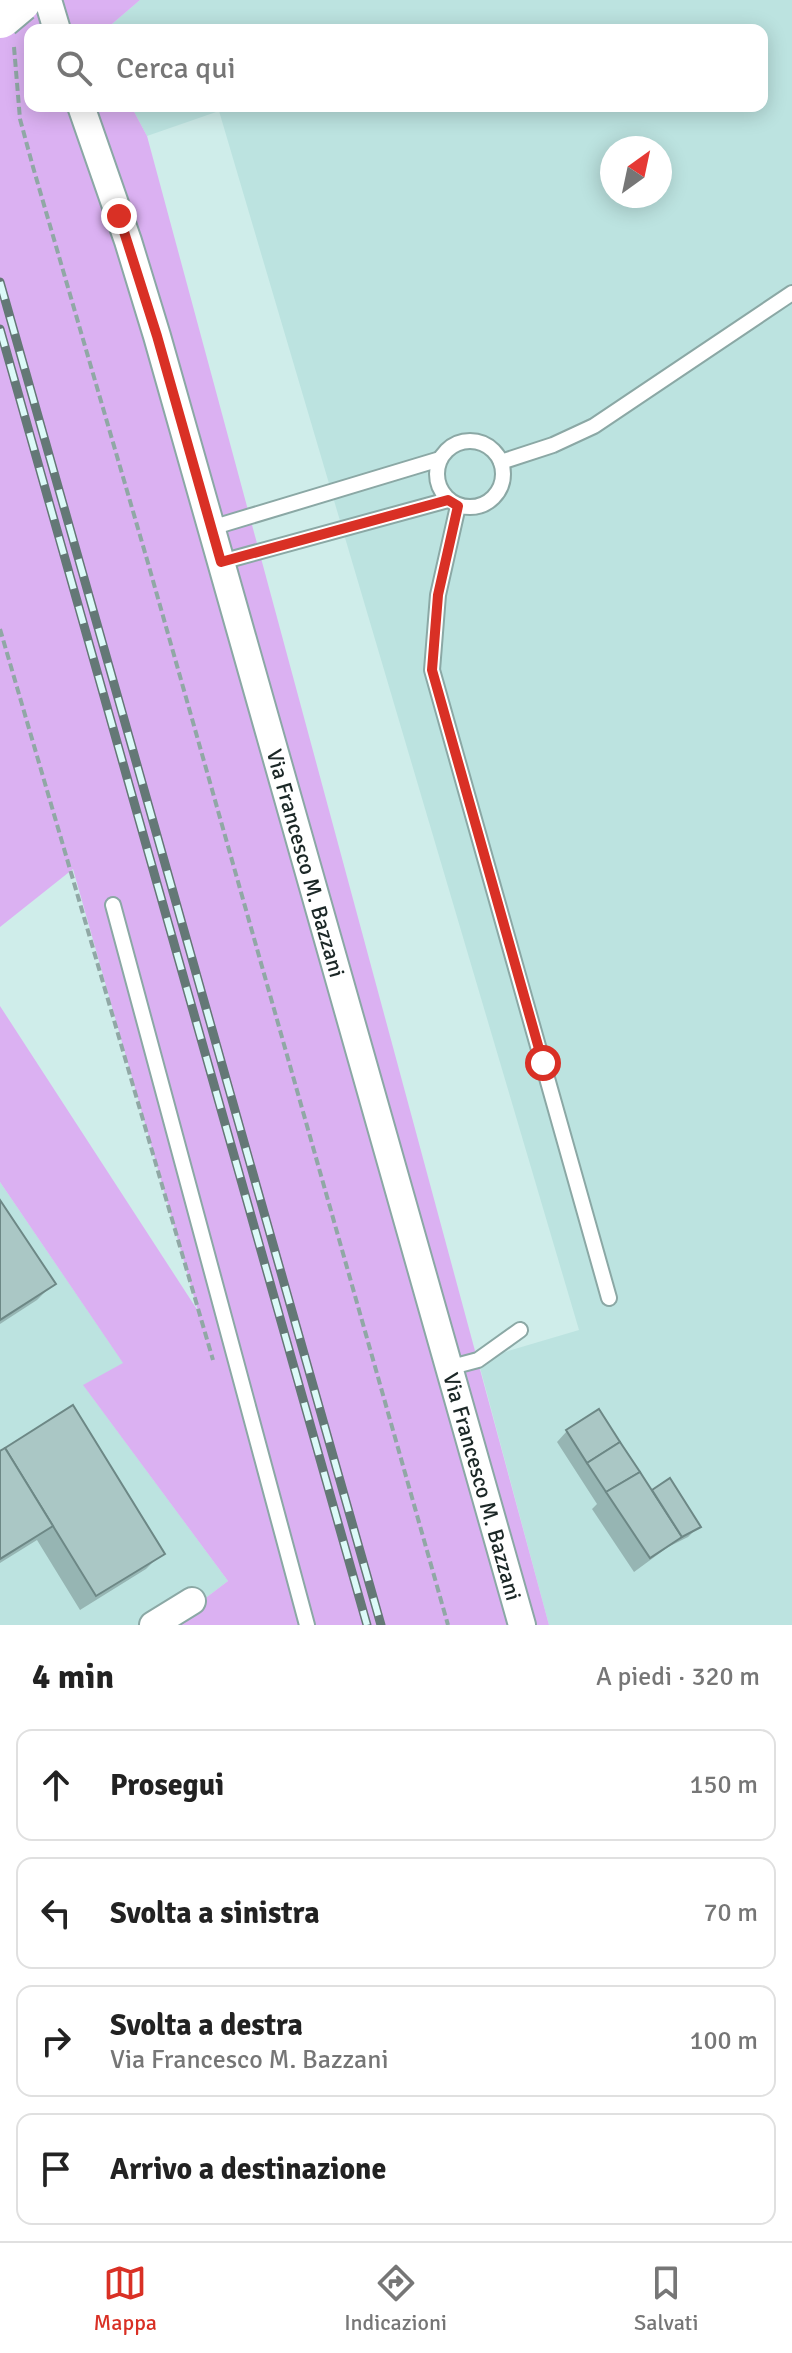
<!DOCTYPE html>
<html lang="it">
<head>
<meta charset="utf-8">
<style>
	body { margin:0; font-family:Signika,sans-serif; background:#f2f2f2; color:#222 }
	.compass { position:absolute; left:600px; top:136px; width:72px; height:72px; border-radius:50%; background:#fff; box-shadow:0 4px 20px #0003; rotate:33deg }
	.stop { position:absolute; width:24px; height:24px; margin:-18px; border:6px solid #d93025; border-radius:50%; background:#fff }
	.stop.end { background:#d93025; border-color:#fff; box-shadow:0 2px 8px #0008 }
	.list { margin:0; padding:0; list-style:none }
	h2 { display:flex; justify-content:space-between; align-items:center; height:104px; margin:0; padding:0 32px; font-size:34px }
	h2 small { font-size:26px; font-weight:400; color:#767676 }
	.list li { display:grid; grid-template-columns:52px 1fr auto; gap:24px; align-items:center; box-sizing:border-box; height:112px; margin:0 16px 16px; padding:0 16px; border:2px solid #e0e0e0; border-radius:16px }
	.list b { display:block; font-size:30px; white-space:nowrap }
	.list p { margin:0; font-size:26px; white-space:nowrap; color:#767676 }
	.list em { font-size:26px; font-style:normal; color:#767676 }
	.icon { flex:none; width:44px; height:44px; fill:none; stroke:currentColor; stroke-width:2; stroke-linecap:round; stroke-linejoin:round }
	.map { position:relative; flex:none; width:792px; height:1625px; overflow:hidden }
	.search { position:absolute; background:#fff; box-shadow:0 4px 20px #0003; left:24px; right:24px; top:24px; height:88px; display:flex; align-items:center; gap:20px; box-sizing:border-box; padding:0 28px; border-radius:16px; color:#767676; font-size:30px }
	.sheet { height:616px; background:#fff }
	nav { display:flex; justify-content:space-around; align-items:center; box-sizing:border-box; height:112px; border-top:2px solid #e0e0e0; background:#fff; font-size:22px; color:#767676 }
	nav a { display:grid; justify-items:center; gap:4px }
	nav .on { color:#d93025 }
	.map>svg:first-child { display:block }
	.built { fill:#bce3e0; fill-rule:evenodd }
	.green { fill:#dbb1f2 }
	.shadow { fill:#0003 }
	.building { fill:#aac7c5; stroke:#6d8886; stroke-width:2 }
	.lines { fill:none; stroke-linecap:round; stroke-linejoin:round }
	.service-casing { stroke:#8ba8a5; stroke-width:18 }
	.minor-casing { stroke:#8ba8a5; stroke-width:30 }
	.path { stroke:#90a8a5; stroke-width:4; stroke-dasharray:8 4; stroke-linecap:butt }
	.service { stroke:#fff; stroke-width:14 }
	.minor { stroke:#fff; stroke-width:26 }
	.rail-casing { stroke:#647876; stroke-width:9 }
	.rail { stroke:#dcfaf8; stroke-width:6; stroke-dasharray:18; stroke-linecap:butt }
	.trunk-bridge-casing { stroke:#8ba8a5; stroke-width:48; stroke-linecap:butt }
	.trunk-bridge { stroke:#fff; stroke-width:44 }
	.route { stroke:#d93025; stroke-width:10 }
	.labels { text-anchor:middle; dominant-baseline:central; stroke-width:6; stroke-linejoin:round; paint-order:stroke }
	.street-label { font-size:22px; fill:#1b2726; stroke:#dcfaf8 }
</style>
</head>
<body>
<div class="map">
<svg width="792" height="1625" viewBox="0 0 792 1625">
	<rect width="100%" height="100%" fill="#cfedea"/>
	<g class="built">
		<path d="M140 0H792V1625H549L478 1360 579 1330 219 111 147 136 131 106H762V30H105ZM612 148H660V196H612Z"/>
		<path d="M0 1182 124 1364 84 1386 228 1581 170 1625H0Z"/>
	</g>
	<path class="green" d="M0 0H140L105 30H30V106H131L147 136 549 1625H170L228 1581 83 1385 123 1363 0 1182V1006L198 1311 73 869 0 927Z"/>
	<g class="shadow">
		<path d="M0 1203 53 1284 37 1300 0 1324Z"/>
		<path d="M567 1431 651 1493 669 1480 698 1527 688 1537 668 1547 634 1572 592 1509 597 1504 557 1442Z"/>
		<path d="M0 1453 162 1553 146 1569 80 1610 37 1540 0 1563Z"/>
	</g>
	<g class="building">
		<path d="M0 1200 56 1284 0 1320Z"/>
		<path d="M73 1405 165 1554 96 1596 5 1448Z"/>
		<path d="M599 1409 620 1442 587 1463 566 1430Z"/>
		<path d="M620 1442 640 1472 606 1492 587 1463Z"/>
		<path d="M5 1448 53 1526 0 1559V1451Z"/>
		<path d="M640 1472 682 1537 650 1558 606 1492Z"/>
		<path d="M670 1478 701 1527 682 1537 652 1490Z"/>
	</g>
	<g class="lines">
		<defs>
			<g id="service">
				<circle cx="470" cy="474" r="33"/>
				<path d="M501 462 553 445 594 426 792 293"/>
				<path d="M458 506 438 595 432 670 609 1298"/>
				<path d="M211 528 440 459"/>
				<path d="M221 562 448 500"/>
				<path d="M113 905 307 1625"/>
				<path d="M448 1368 478 1360 520 1330"/>
			</g>
			<g id="minor">
				<path d="M48 0 57 30"/>
				<path id="s1" d="M81 106 128 241 157 336 522 1625"/>
				<path d="M153 1625 192 1601"/>
			</g>
		</defs>
		<use href="#service" class="service-casing"/>
		<use href="#minor" class="minor-casing"/>
		<g class="path">
			<path d="M14 47 20 119 33 167 148 563 448 1625"/>
			<path d="M0 629 213 1360"/>
		</g>
		<use href="#service" class="service"/>
		<use href="#minor" class="minor"/>
		<defs>
			<g id="rail">
				<path d="M0 282 381 1625"/>
				<path d="M0 329 367 1625"/>
			</g>
		</defs>
		<use href="#rail" class="rail-casing"/>
		<use href="#rail" class="rail"/>
		<defs>
			<path id="trunk-bridge" d="M0 16 19 0"/>
		</defs>
		<use href="#trunk-bridge" class="trunk-bridge-casing"/>
		<use href="#trunk-bridge" class="trunk-bridge"/>
	</g>
	<g class="lines">
		<path class="route" d="M119 216 157 336 221 562 448 500 458 506 438 595 432 670 543 1063"/>
	</g>
	<g class="labels">
		<g class="street-label">
			<text stroke="none"><textPath href="#s1" startOffset="790">Via Francesco M. Bazzani</textPath></text>
			<text stroke="none"><textPath href="#s1" startOffset="1438">Via Francesco M. Bazzani</textPath></text>
		</g>
	</g>
</svg>
<svg class="compass" viewBox="-18 -18 36 36"><path d="M0-13l5 13h-10z" fill="#e53935"/><path d="M0 13l5-13h-10z" fill="#767676"/></svg>
<div class="stop" style="left:543px;top:1063px"></div>
<div class="stop end" style="left:119px;top:216px"></div>
<div class="search"><svg class="icon" aria-label="search" viewBox="0 0 24 24"><circle cx="10" cy="10" r="6"/><path d="M15 15l6 6"/></svg>Cerca qui</div>
</div>
<section class="sheet">
<h2>4 min<small>A piedi · 320 m</small></h2>
<ul class="list">
<li><svg class="icon" aria-label="ahead" viewBox="0 0 24 24"><path d="M12 20V5M6 11l6-6 6 6"/></svg><div><b>Prosegui</b></div><em>150 m</em></li>
<li><svg class="icon" aria-label="left" viewBox="0 0 24 24"><path d="M17 20v-9H6M10 6l-5 5 5 5"/></svg><div><b>Svolta a sinistra</b></div><em>70 m</em></li>
<li><svg class="icon" aria-label="right" viewBox="0 0 24 24"><path d="M7 20v-9h11M14 6l5 5-5 5"/></svg><div><b>Svolta a destra</b><p>Via Francesco M. Bazzani</p></div><em>100 m</em></li>
<li><svg class="icon" aria-label="arrive" viewBox="0 0 24 24"><path d="M6 21V4h12l-3 4 3 4H6"/></svg><div><b>Arrivo a destinazione</b></div></li>
</ul>
</section>
<nav>
<a class="on"><svg class="icon" aria-label="map" viewBox="0 0 24 24"><path d="M3 6l6-2 6 2 6-2v14l-6 2-6-2-6 2zM9 4v14M15 6v14"/></svg>Mappa</a>
<a><svg class="icon" aria-label="directions" viewBox="0 0 24 24"><path d="M12 3l9 9-9 9-9-9zM9 14v-3h6M13 9l2 2-2 2"/></svg>Indicazioni</a>
<a><svg class="icon" aria-label="saved" viewBox="0 0 24 24"><path d="M7 4h10v16l-5-4-5 4z"/></svg>Salvati</a>
</nav>
</body>
</html>
